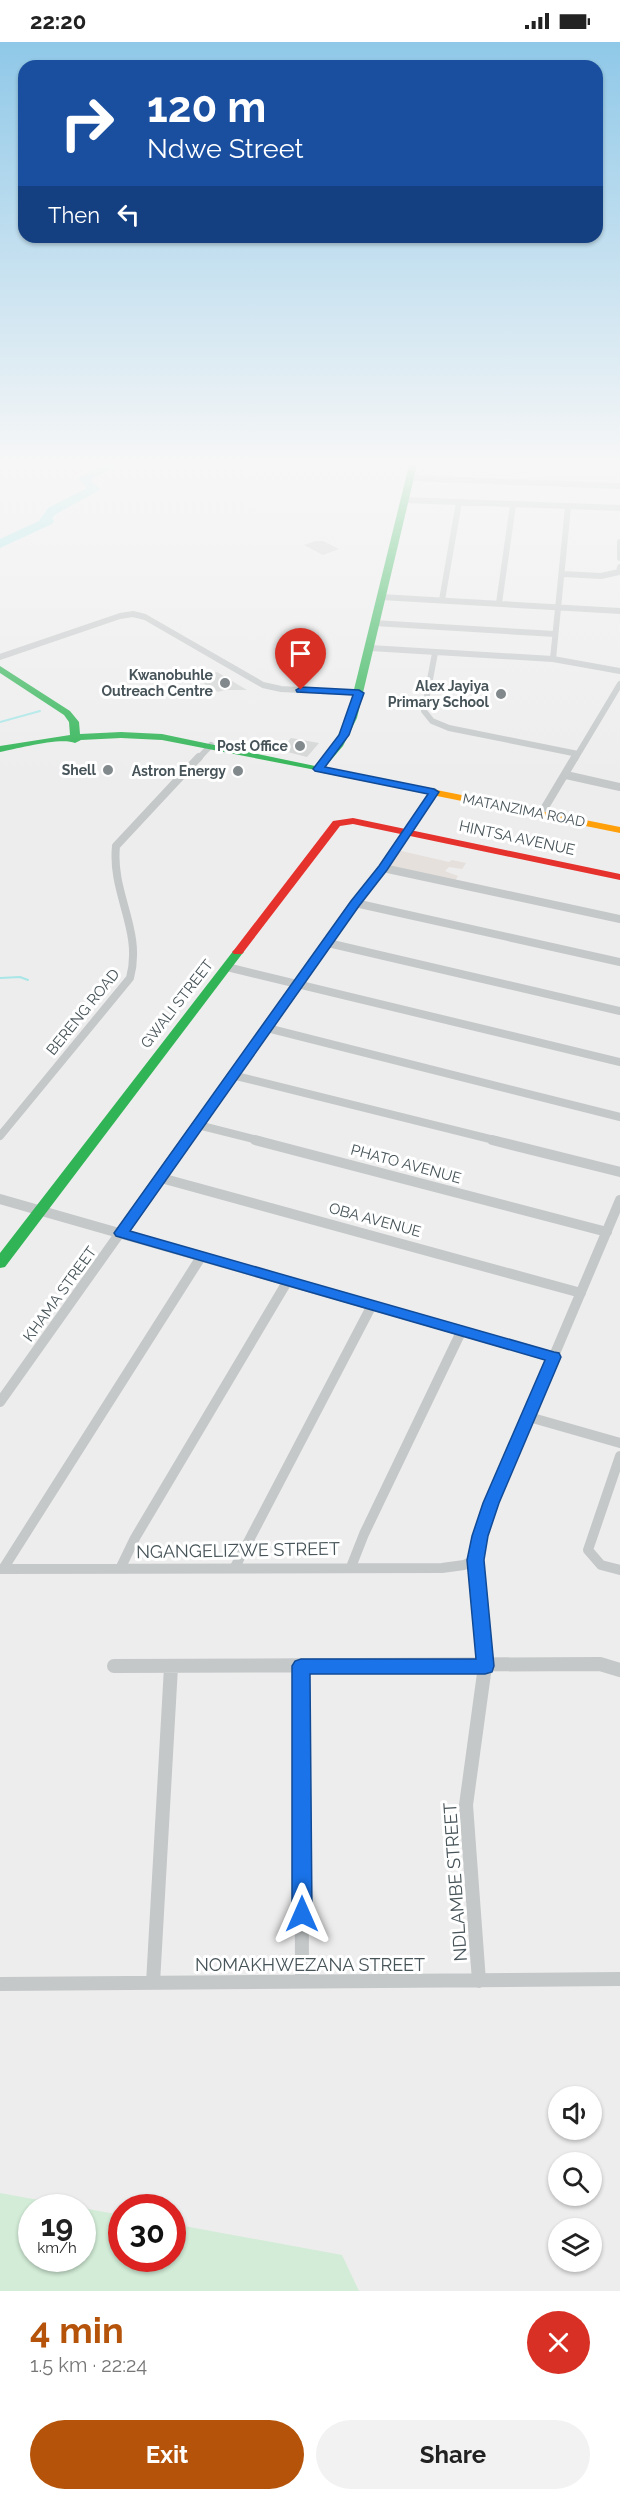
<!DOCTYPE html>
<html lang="en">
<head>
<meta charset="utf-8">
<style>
  body { margin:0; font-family:Raleway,sans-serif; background:#f2f2f2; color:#222; height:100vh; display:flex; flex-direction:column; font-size:22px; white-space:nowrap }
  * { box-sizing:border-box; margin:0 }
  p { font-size:20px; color:#767676 }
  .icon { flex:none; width:33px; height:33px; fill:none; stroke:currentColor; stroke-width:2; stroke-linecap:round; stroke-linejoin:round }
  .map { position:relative; height:2249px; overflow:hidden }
  .side { display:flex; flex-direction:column; background:#fff; flex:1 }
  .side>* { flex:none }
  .hud { position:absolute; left:18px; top:18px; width:585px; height:183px; border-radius:18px; box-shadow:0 2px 4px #0004; background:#1a4fa0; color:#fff; overflow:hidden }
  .buttons { position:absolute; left:548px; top:2044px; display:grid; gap:12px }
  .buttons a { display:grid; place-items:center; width:54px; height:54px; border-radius:50%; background:#fff; box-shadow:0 2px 4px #0004; font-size:30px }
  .speed { position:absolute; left:18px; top:2152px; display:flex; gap:12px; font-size:30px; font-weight:700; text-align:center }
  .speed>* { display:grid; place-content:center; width:78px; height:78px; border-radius:50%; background:#fff; box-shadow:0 2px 4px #0004; line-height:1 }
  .speed small { font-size:15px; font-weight:400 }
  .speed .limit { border:9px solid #d22; background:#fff; color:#111 }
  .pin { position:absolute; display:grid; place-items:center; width:51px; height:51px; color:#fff; margin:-62px -26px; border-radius:50% 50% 50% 0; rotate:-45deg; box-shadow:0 0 6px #0007 }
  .pin .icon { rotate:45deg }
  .me { position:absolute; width:66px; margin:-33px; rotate:0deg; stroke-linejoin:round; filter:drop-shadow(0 0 4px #0008) }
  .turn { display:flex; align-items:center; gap:21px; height:126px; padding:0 30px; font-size:27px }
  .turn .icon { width:78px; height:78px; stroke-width:2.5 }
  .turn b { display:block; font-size:42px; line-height:51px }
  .then { display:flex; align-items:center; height:57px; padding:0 30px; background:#0003; gap:12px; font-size:22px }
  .round { display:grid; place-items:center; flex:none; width:63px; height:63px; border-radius:32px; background:#f2f2f2 }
  .summary { display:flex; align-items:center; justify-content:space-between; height:102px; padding:0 30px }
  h1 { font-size:36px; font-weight:700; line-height:45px; color:#b45309 }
  .action { display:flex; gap:12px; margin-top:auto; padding:12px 30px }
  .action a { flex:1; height:69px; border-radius:36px; background:#b45309; color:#fff; font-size:24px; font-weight:700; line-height:69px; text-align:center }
  .action a+a { background:#f2f2f2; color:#222 }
  .status { display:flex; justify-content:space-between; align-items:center; height:42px; padding:0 30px; background:#fff; direction:ltr }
  .status svg { height:16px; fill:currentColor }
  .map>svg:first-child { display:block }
  .green { fill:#d2ecd7; fill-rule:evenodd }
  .sand { fill:#e5e0dc }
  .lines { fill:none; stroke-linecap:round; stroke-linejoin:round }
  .stream { stroke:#a9e6e7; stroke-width:2 }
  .river { fill:#a9e6e7; fill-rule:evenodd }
  .building { fill:#d4d5d5 }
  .street-far3 { stroke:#c4c8c9; stroke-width:6 }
  .street-far2 { stroke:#c4c8c9; stroke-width:8 }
  .street-far1 { stroke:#c4c8c9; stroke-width:10 }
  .street { stroke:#c4c8c9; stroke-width:14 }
  .fast { fill:#30b455; fill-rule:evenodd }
  .slow { fill:#ff9f0a; fill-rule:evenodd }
  .jam { fill:#e5322d; fill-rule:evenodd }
  .route { fill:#1a73e8; stroke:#114b97; stroke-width:1.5 }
  .poi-dot { fill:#81898c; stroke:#fff; stroke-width:2 }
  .labels { text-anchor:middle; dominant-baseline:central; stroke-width:6; stroke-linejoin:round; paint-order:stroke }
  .far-poi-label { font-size:14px; font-weight:bold; fill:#465358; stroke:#fff; text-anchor:end }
  .far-street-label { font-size:14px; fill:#465358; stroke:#fff }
  .street-label { font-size:15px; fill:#465358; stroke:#fff }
  .near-street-label { font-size:18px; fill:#465358; stroke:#fff }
</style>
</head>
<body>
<div class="status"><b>22:20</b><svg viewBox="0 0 49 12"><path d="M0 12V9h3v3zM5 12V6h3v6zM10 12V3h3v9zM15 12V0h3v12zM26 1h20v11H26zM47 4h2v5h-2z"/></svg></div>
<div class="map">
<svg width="620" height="2249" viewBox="0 0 620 2249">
  <rect width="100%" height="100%" fill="#eeeded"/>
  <path class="green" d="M0,2151L121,2173L122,2217H172L173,2182L342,2213L359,2249H0ZM32,2166H82V2217H32Z"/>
  <path class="sand" d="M397,808L449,820L452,818L466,821L462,827L449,825L445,829L458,834L455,839L391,824L388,821Z"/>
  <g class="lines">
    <path class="stream" d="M0,680L40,669
      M0,936L20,935L28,938"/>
    <path class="river" d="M104,423H118L91,438L100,447L98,449L56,472L52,476L54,479L52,482L0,506V497L39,479L48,466L87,446L78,437L80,435Z"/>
  </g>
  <path class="building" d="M316,499H323L339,507L323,513L304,503Z
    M208,628L213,631L217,630L247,648H225L218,650L196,637L202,635L198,633Z
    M291,696L319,701L307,715L280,708Z"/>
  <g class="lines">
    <path class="street-far3" d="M410,436L620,444
      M404,458L620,466
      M620,500V516
      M563,532L601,534L619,530L620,525
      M381,555L620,569
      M442,558L459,460
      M499,561L513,463
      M374,581L555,592
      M370,606L553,617L620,629
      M435,611L424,669L432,679L449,686L578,712
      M0,615L120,574L133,572L145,575L263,643L281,647L359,651
      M553,617L568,465
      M198,717L211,703
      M575,717L620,642"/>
    <path class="street-far2" d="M566,733L620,745
      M541,772L575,715
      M383,826L620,877
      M355,861L620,920
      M328,901L620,969
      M227,925L620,1020
      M267,986L620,1075
      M232,1033L498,1099
      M198,1083L261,1099
      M0,1094L130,936C143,888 111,852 116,804L199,715
      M185,1099L355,861L383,826L434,750"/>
    <path class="street-far1" d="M255,1098L607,1190
      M492,1098L620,1130
      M161,1136L581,1251
      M0,1157L553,1315
      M0,1360L186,1098
      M529,1375L620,1401
      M620,1414L588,1508L601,1523L620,1528
      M235,1525L371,1265
      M351,1525L364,1492L461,1290
      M0,1527L442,1526L464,1523L475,1518
      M3,1527L201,1215
      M120,1527L135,1496L287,1240
      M483,1599L475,1518L484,1479L620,1158"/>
    <path class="street" d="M114,1624L600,1622L620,1628
      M301,1624L302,1939
      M479,1939L466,1763L485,1624L482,1597
      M153,1941L171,1625
      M0,1942L620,1937"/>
    <path class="fast" d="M409,423H417L357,676L343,704L325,725L331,727V731L162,698L121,696L81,698L75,701C60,695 17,707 0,710V704L70,693L69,680L64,673L0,631V624L70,669L79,680L80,692L121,690L162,692L315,724L333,703L347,676Z
      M238,906L242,908L244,910L242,912L5,1225L0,1226V1211L234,908Z"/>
    <path class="slow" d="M327,726L620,785V791L323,731V727Z"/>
    <path class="jam" d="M353,776L620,832V838L353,782L340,784L242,912H234L232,910L234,908L333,779Z"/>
  </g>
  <linearGradient id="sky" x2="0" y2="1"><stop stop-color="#8fc8e8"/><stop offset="0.57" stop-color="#f7f7f7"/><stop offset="1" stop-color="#f7f7f7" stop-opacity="0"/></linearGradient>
  <rect width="620" height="738" fill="url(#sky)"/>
  <path class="route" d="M301,645L359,648L364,651L349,693L325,725L434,747L439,750L387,828L359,864L130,1189L554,1310L559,1311L561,1315L499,1461L488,1494L484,1518L494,1624L492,1630L485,1632H310L312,1872L309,1878L302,1881L295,1878L292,1872V1624L295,1619L301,1617H476L467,1518L472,1494L483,1461L545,1318L116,1194L114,1191L351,859L379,824L428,752L315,729L313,727L339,693L353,653L297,650L296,648Z"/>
  <g class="poi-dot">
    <circle cx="225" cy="641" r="6"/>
    <circle cx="501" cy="652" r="6"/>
    <circle cx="300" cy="704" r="6"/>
    <circle cx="108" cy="728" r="6"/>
    <circle cx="238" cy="729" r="6"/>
  </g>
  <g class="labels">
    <g class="far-poi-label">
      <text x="213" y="633">Kwanobuhle<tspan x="213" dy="16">Outreach Centre</tspan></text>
      <text x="489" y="644">Alex Jayiya<tspan x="489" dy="16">Primary School</tspan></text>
      <text x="288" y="704">Post Office</text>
      <text x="96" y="728">Shell</text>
      <text x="226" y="729">Astron Energy</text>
    </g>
    <g class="far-street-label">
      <text transform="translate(524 768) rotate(11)">MATANZIMA ROAD</text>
    </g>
    <g class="street-label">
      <text transform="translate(517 796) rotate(12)">HINTSA AVENUE</text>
      <text transform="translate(177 962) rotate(-52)">GWALI STREET</text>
      <text transform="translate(83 970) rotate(-51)">BERENG ROAD</text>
      <text transform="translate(406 1122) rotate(15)">PHATO AVENUE</text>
      <text transform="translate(375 1178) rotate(15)">OBA AVENUE</text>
      <text transform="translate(60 1252) rotate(-54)">KHAMA STREET</text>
    </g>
    <g class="near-street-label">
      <text transform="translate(238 1508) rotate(-1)">NGANGELIZWE STREET</text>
      <text transform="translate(455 1840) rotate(-94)">NDLAMBE STREET</text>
      <text x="310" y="1922">NOMAKHWEZANA STREET</text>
    </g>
  </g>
</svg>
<div class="buttons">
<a><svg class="icon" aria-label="sound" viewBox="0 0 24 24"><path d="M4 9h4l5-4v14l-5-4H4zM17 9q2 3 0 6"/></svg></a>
<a><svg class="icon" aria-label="search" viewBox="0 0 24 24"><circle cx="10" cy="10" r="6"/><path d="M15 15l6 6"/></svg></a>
<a><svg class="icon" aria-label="layers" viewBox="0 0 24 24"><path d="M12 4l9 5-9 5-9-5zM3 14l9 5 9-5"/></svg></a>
</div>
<div class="speed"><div>19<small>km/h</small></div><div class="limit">30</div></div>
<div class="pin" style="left:301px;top:648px;background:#d93025"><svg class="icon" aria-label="arrive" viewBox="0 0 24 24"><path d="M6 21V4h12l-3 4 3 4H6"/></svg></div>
<svg class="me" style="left:302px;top:1872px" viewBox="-20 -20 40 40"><path d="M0-17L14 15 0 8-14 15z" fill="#1a73e8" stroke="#fff" stroke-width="4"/></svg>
<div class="hud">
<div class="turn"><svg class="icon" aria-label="right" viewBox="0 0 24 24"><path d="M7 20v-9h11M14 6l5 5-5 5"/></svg><div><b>120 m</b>Ndwe Street</div></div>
<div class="then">Then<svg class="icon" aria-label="left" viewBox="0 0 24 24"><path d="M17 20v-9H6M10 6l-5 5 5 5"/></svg></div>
</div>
</div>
<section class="side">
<div class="summary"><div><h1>4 min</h1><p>1.5 km · 22:24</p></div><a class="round" style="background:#d93025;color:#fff"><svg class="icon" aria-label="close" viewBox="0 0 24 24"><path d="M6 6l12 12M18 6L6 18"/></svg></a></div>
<div class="action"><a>Exit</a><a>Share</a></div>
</section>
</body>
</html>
